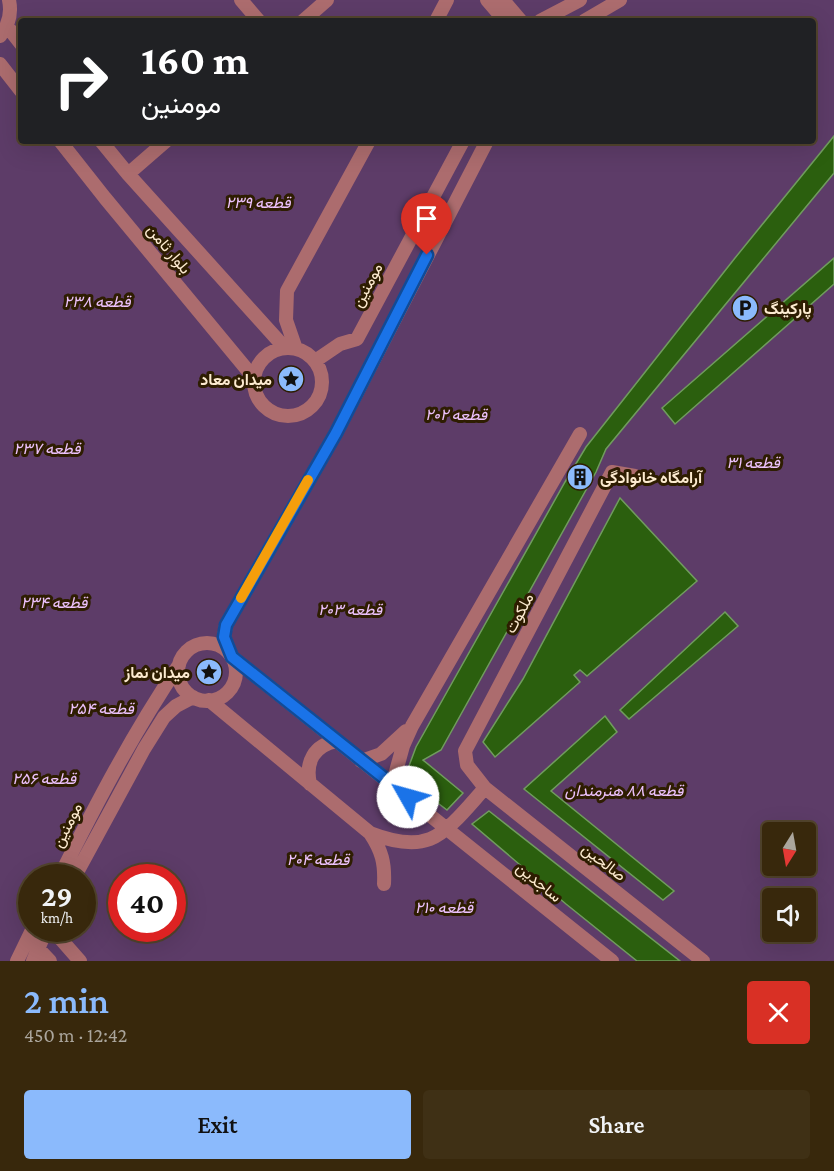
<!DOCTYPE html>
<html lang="en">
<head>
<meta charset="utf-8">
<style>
  body { margin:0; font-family:"Crimson Pro",Vazirmatn,serif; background:#3f3015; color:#f1f3f6; height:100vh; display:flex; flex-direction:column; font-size:22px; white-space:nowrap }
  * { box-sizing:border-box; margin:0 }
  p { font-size:20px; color:#aba69d }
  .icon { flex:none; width:33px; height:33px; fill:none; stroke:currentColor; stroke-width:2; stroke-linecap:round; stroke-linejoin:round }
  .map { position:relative; height:961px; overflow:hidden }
  .sheet { display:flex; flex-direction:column; background:#38280c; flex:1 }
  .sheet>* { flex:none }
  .hud { position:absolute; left:18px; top:18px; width:798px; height:126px; border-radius:6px; box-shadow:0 6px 24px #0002,0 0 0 2px #52442d; background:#202124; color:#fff; overflow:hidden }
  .needle { width:39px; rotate:191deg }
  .controls { position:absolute; left:762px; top:822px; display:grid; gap:12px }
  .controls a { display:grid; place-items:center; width:54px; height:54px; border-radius:6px; background:#38280c; box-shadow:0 6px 24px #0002,0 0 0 2px #52442d; font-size:30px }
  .speed { position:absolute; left:18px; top:864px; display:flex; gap:12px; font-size:30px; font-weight:700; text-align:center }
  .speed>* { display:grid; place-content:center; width:78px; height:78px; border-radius:50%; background:#38280c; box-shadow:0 6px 24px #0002,0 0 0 2px #52442d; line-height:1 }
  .speed small { font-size:15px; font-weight:400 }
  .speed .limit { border:9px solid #d22; background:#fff; color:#111 }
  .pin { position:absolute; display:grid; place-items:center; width:51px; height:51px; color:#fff; margin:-62px -26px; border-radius:50% 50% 50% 0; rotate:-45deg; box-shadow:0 0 6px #0007 }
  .pin .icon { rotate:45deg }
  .me { position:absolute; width:66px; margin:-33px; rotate:308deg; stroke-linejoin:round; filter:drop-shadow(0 0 4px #0008) }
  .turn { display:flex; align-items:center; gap:21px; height:126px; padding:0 24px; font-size:27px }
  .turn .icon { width:78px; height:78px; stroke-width:2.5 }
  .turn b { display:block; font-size:42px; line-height:51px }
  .round { display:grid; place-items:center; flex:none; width:63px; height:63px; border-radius:6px; background:#3f3015 }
  .headline { display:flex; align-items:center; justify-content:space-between; height:102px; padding:0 24px }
  h1 { font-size:36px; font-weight:600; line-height:45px; color:#8bbafc }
  .action { display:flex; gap:12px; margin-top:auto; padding:12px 24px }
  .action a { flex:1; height:69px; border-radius:6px; background:#8bbafc; color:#111; font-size:24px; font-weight:600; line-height:69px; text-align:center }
  .action a+a { background:#3f3015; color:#f1f3f6 }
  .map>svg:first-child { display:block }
  .green { fill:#5d3c68; fill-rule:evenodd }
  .building { fill:#2b5f0e; stroke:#709c5e; stroke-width:1.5 }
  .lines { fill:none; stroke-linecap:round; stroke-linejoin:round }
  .minor { stroke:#ac6c6e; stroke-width:14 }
  .route-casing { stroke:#114b97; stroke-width:15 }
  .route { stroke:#1a73e8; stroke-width:10 }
  .slow { stroke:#f59e0b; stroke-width:10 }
  .labels { text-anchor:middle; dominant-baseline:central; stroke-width:6; stroke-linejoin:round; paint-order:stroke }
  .park-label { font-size:16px; font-style:italic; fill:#edc2fd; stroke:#2e1d01 }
  .street-label { font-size:16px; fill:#fdebd0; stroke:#2e1d01 }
  .poi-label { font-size:16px; font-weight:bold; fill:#fdebd0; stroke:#2e1d01; text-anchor:start }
</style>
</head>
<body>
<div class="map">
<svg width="834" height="961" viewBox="0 0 834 961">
  <rect width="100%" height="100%" fill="#4b3510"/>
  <path class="green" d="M0,0H834V961H0ZM21,21H813V141H21ZM772,832H806V866H772ZM32,878H82V928H32ZM122,878H172V928H122ZM772,898H806V932H772Z"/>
  <path class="building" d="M834,136V173L606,449L596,472L441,750L423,760L463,793L447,810L422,791L406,774L416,747L565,482L586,447L735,258Z
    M834,258V284L675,424L662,408Z
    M620,498L697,581L587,676L580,670L574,675L580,682L495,757L483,742L523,679Z
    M725,612L738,626L629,719L620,710Z
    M605,716L617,732L551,791L674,891L663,900L524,789Z
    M489,811L680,961H637L566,904L472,824Z"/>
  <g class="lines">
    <path class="minor" d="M241,0L259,21
      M487,0L505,21
      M503,0L521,21
      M303,21L327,0
      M436,21L447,0
      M540,21L580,0
      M584,21L620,0
      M7,26L21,44
      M0,36C9,25 12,14 9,0
      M0,64L21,91
      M60,141L105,198L254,378
      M101,141L128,174L285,348
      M487,141L336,433L226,625L224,637L232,657L612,961
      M128,174L166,141
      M254 382a34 34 0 1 1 68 0a34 34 0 1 1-68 0Z
      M296,349L286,320L287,291L369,141
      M315,361L340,344L357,339L463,141
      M635,476L612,472L465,751L467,765L485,788L703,961
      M178 672a29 29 0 1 1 58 0a29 29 0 1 1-58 0Z
      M209,700L370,833C382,851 385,863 384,884
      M361,761L381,754L406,731
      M310,784C305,762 314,745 337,741
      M405,793L395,775L403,746L412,726L580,434
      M370,833C388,840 412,846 430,839C449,832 471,803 485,788
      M59,878C96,804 133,733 179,665
      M74,878L144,749L164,717L176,706L193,697
      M51,928L80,961
      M34,944L50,961
      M17,961L33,928
      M33,961L47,928"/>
  </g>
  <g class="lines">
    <defs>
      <path id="route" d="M408,797L232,657L224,637L226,625L336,433L427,255"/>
    </defs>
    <use href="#route" class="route-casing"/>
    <use href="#route" class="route"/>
    <path class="slow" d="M241,598L308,480"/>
  </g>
  <defs>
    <symbol id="parking-disc" viewBox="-11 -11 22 22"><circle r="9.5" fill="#8bbafc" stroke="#2e1d01"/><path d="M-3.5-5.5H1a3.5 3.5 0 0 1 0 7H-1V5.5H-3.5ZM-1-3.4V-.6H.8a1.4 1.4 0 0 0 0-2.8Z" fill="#111"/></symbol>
    <symbol id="sight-disc" viewBox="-11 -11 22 22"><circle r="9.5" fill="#8bbafc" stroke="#2e1d01"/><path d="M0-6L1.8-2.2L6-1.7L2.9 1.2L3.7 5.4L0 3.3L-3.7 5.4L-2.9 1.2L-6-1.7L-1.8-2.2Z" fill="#111"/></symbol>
    <symbol id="building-disc" viewBox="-11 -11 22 22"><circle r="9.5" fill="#8bbafc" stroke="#2e1d01"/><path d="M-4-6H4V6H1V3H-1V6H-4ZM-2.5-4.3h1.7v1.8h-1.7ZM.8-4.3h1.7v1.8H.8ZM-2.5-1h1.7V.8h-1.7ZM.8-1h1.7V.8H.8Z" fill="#111"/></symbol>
  </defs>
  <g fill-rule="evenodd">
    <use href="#parking-disc" x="730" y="293" width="30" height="30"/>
    <use href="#sight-disc" x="276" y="364" width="30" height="30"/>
    <use href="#building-disc" x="565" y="462" width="30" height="30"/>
    <use href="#sight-disc" x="194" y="657" width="30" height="30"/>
  </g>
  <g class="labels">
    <g class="park-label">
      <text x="258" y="202">قطعه ۲۳۹</text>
      <text x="97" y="301">قطعه ۲۳۸</text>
      <text x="456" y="414">قطعه ۲۰۲</text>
      <text x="47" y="448">قطعه ۲۳۷</text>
      <text x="753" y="462">قطعه ۳۱</text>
      <text x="54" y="602">قطعه ۲۳۴</text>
      <text x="350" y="609">قطعه ۲۰۳</text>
      <text x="101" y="708">قطعه ۲۵۴</text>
      <text x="44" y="778">قطعه ۲۵۶</text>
      <text x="624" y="790">قطعه ۸۸ هنرمندان</text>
      <text x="318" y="859">قطعه ۲۰۴</text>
      <text x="444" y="907">قطعه ۲۱۰</text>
    </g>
    <g class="street-label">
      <text transform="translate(169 249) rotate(50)">بلوار ثامن</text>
      <text transform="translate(367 285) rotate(-62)">مومنین</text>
      <text transform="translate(519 613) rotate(-62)">ملکوت</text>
      <text transform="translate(67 825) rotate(-63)">مومنین</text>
      <text transform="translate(604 862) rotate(38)">صالحین</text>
      <text transform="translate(539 882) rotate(39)">ساجدین</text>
    </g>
    <g class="poi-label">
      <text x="764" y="308">پارکینگ</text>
      <text x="272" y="379" text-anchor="end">میدان معاد</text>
      <text x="600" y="477">آرامگاه خانوادگی</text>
      <text x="190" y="672" text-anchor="end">میدان نماز</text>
    </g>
  </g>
</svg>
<div class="controls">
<a><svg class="needle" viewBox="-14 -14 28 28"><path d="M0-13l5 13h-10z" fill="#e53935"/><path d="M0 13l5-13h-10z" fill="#aba69d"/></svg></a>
<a><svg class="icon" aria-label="sound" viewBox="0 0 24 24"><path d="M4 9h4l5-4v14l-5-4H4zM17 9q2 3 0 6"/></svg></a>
</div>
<div class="speed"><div>29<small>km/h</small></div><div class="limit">40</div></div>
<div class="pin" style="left:427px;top:255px;background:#d93025"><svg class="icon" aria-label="arrive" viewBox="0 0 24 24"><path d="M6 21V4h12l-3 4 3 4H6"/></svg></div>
<svg class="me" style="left:408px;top:797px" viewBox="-20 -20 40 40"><circle r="19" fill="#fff"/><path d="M0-13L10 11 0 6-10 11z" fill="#1a73e8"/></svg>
<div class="hud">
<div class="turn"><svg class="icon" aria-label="right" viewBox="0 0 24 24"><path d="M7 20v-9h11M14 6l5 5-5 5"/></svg><div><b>160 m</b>مومنین</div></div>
</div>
</div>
<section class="sheet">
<div class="headline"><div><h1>2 min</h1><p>450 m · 12:42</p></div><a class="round" style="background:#d93025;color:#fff"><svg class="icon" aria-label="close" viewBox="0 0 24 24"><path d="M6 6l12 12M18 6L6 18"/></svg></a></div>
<div class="action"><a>Exit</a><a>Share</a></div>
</section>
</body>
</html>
